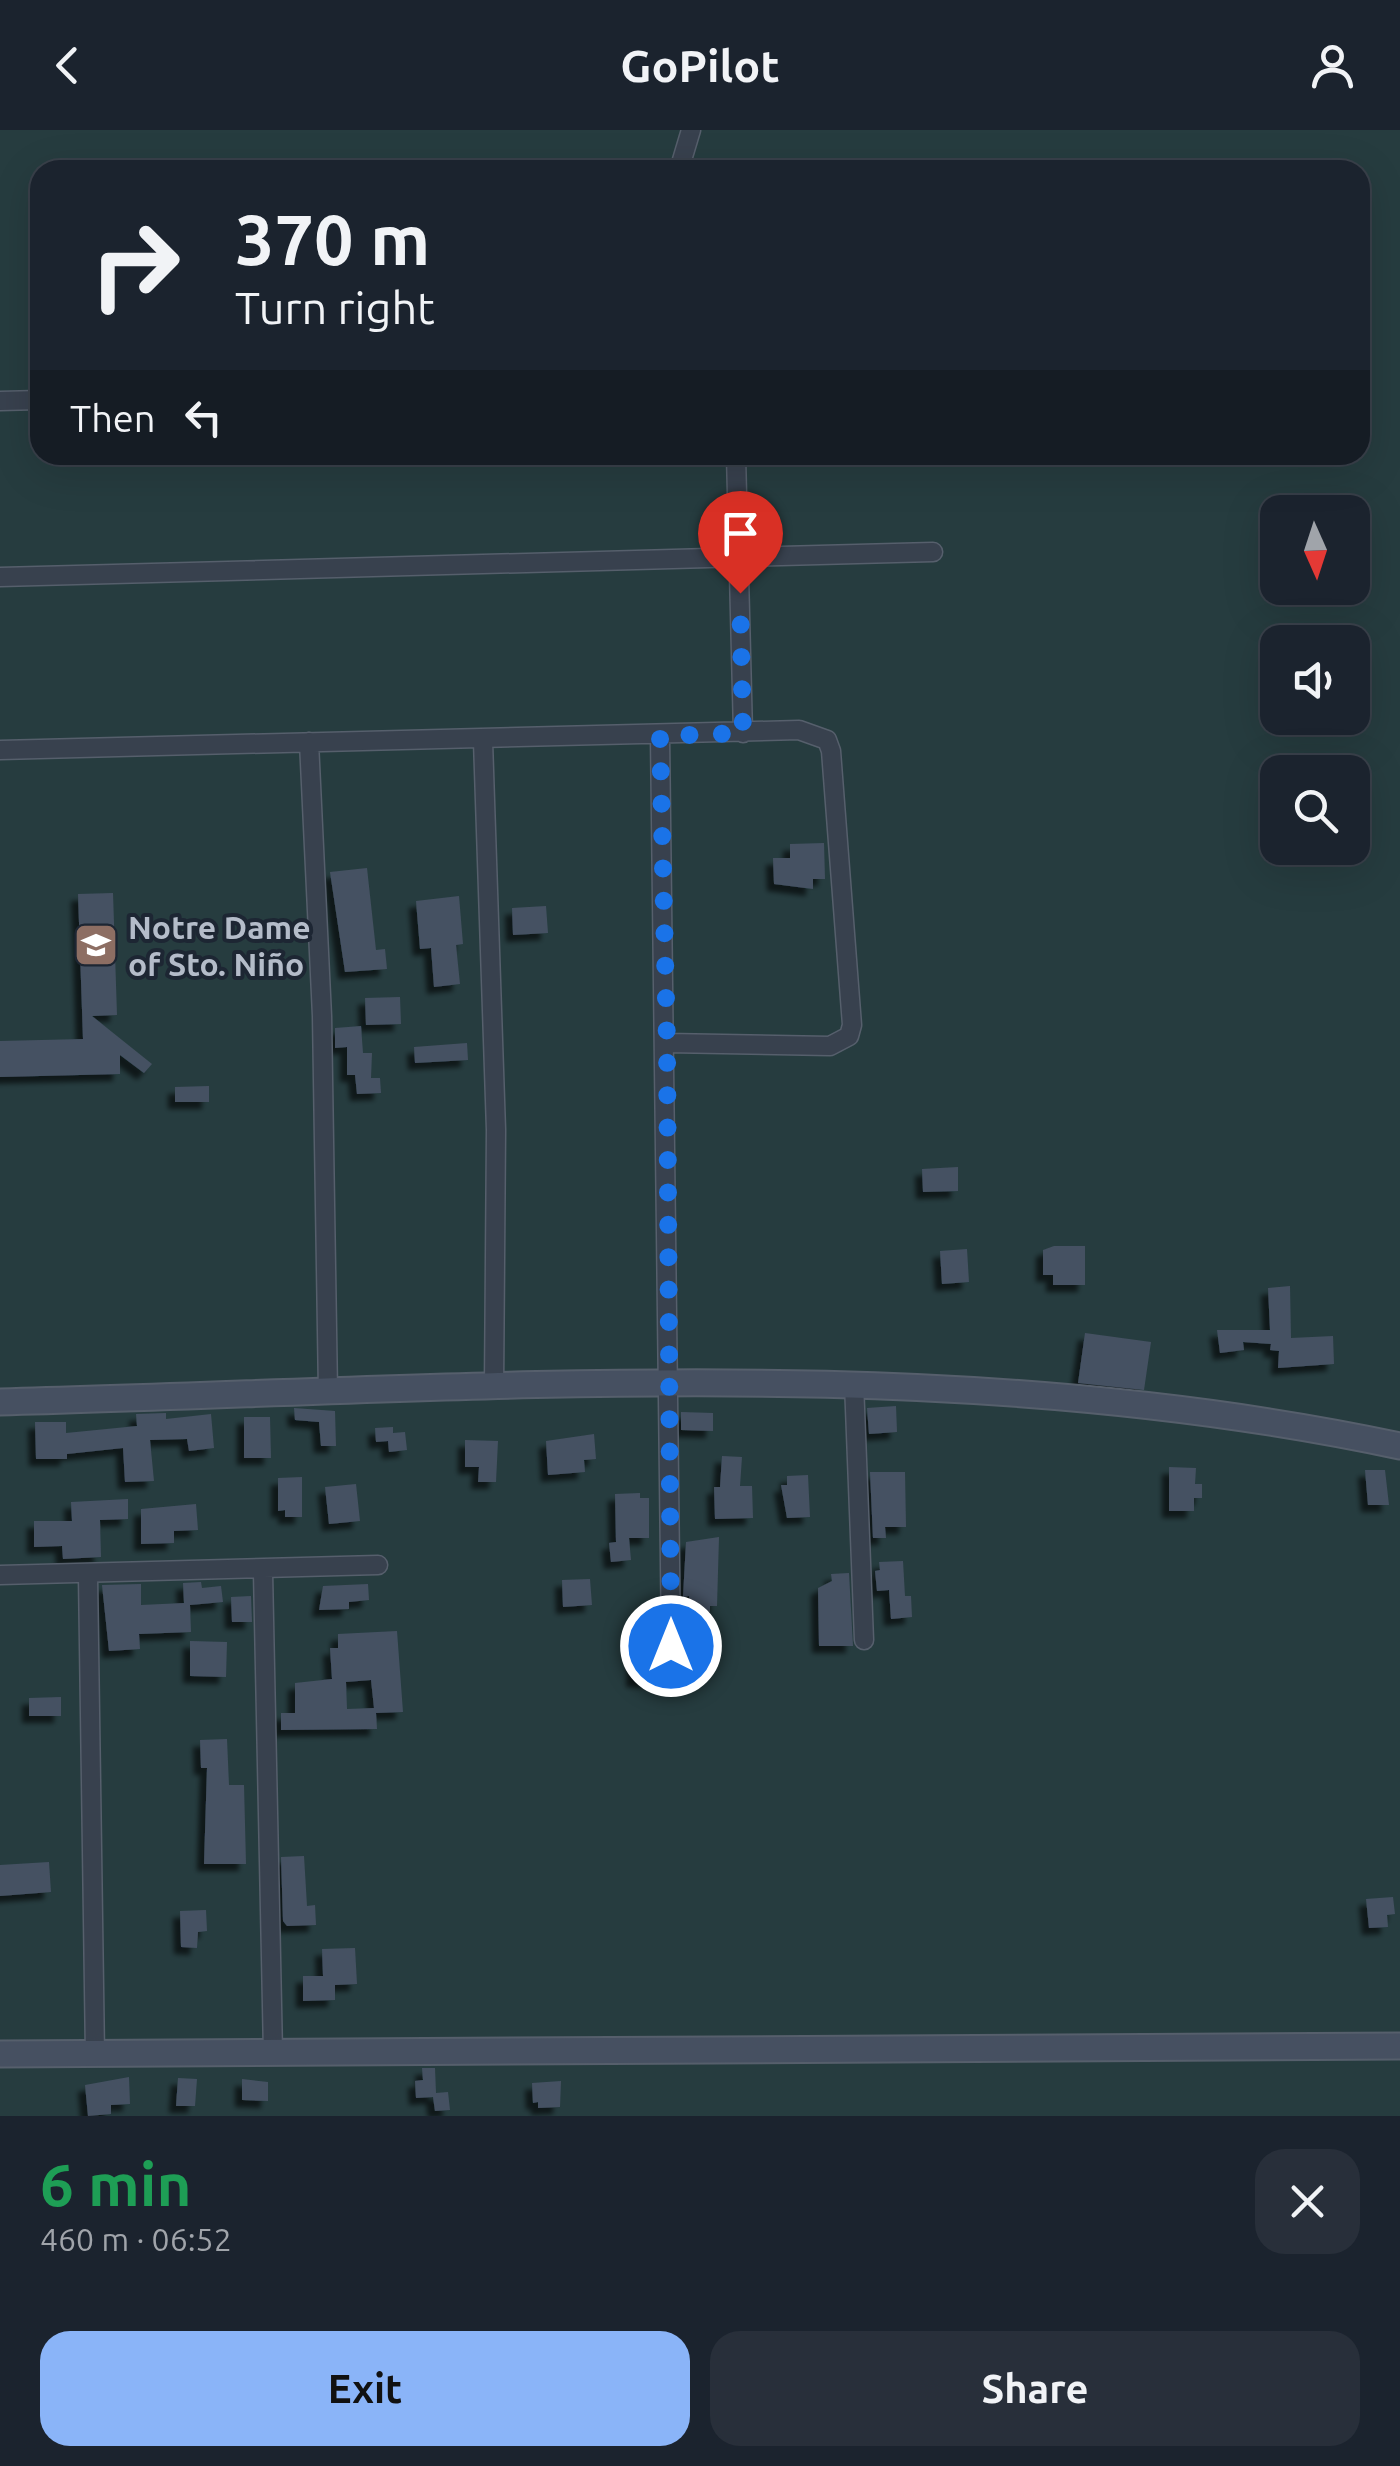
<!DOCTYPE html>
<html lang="en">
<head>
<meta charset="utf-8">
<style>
  body { margin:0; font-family:Ubuntu,sans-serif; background:#282f3a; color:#f1f3f6; height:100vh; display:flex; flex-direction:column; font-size:38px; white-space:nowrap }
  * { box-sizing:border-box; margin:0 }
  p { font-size:32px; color:#a0a4aa }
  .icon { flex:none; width:55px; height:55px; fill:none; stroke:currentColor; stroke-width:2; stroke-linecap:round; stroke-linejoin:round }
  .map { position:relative; height:1986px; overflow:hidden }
  .details { display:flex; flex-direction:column; background:#1b232e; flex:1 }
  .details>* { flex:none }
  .guide { position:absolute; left:30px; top:30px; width:1340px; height:305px; border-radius:30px; box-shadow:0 10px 40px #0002,0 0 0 2px #39404a; background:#1b232e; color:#f1f3f6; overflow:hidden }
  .needle { width:65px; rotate:177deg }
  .fabs { position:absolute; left:1260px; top:365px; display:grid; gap:20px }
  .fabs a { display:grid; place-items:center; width:110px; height:110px; border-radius:20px; background:#1b232e; box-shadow:0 10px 40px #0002,0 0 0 2px #39404a; font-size:50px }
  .pin { position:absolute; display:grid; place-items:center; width:85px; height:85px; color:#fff; margin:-102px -42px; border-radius:50% 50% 50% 0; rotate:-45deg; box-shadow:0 0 10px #0007 }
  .pin .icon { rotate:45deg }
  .me { position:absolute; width:110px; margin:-55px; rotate:0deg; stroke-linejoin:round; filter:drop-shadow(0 0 8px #0008) }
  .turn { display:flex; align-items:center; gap:35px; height:210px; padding:0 40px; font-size:45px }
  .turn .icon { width:130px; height:130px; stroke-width:2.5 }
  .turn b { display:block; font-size:70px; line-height:85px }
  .then { display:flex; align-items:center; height:95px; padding:0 40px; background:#0003; gap:20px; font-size:38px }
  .round { display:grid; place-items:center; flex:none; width:105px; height:105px; border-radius:30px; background:#282f3a }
  .summary { display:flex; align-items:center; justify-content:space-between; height:170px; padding:0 40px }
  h1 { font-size:60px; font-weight:600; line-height:75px; color:#1e9e55 }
  .cta { display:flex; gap:20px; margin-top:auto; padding:20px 40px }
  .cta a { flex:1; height:115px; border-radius:30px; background:#8ab4f8; color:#111; font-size:40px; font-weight:600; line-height:115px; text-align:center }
  .cta a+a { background:#282f3a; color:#f1f3f6 }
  header { display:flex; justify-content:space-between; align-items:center; height:130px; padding:0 40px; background:#1b232e; font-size:45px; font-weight:600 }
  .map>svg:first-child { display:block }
  .green { fill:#263c3f; fill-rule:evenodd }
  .building { fill:#455162; fill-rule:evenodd; filter:url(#shadow) }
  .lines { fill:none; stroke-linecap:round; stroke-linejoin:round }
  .street-casing { stroke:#565f6c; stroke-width:21 }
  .secondary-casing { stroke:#565f6c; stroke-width:29 }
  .street { stroke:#38414e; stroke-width:18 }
  .secondary { stroke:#465061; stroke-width:25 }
  .route { stroke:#1a73e8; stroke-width:18; stroke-dasharray:0 32.4 }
  .labels { text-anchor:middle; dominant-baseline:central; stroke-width:8; stroke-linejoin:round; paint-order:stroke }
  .poi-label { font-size:32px; font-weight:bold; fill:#b4bcc9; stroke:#1d2633; text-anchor:start }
</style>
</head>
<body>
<header><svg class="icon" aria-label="back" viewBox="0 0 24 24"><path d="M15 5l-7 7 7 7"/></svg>GoPilot<svg class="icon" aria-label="person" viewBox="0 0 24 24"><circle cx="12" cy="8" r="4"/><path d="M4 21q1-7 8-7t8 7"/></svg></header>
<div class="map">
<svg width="1400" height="1986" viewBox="0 0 1400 1986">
  <defs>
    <filter id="shadow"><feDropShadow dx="-7" dy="7" stdDeviation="2.5" flood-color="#0009"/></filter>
  </defs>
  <rect width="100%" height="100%" fill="#242f3e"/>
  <path class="green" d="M0,0H1400V1986H0ZM40,40H1360V325H40ZM1278,382H1352V458H1278ZM1278,512H1352V588H1278ZM1278,642H1352V718H1278Z"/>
  <path class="building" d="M824,713L825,749H813V759L774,754L773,728H790V714Z
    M367,738L376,820L385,819L387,839L345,842L330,742Z
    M113,763L117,885L92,886L152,934L144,943L120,925V944L0,947V911L83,909L78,764Z
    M459,766L463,814L456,815L460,854L434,857L431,818L420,819L416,771Z
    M546,776L548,803L513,805L512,778Z
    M400,867L401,894L366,895L365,868Z
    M361,896L363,923H372L371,948H380L381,963L357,964L355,945H347V917L335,918V898Z
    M467,913L468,930L415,933L414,917Z
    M209,956V972H175V957Z
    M958,1037V1061L923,1062L922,1039Z
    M1054,1116H1085V1155H1053V1145H1043V1120Z
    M967,1119L969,1152L942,1154L940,1121Z
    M1290,1156L1291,1208L1333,1206L1334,1234L1278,1238L1279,1221L1270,1220L1271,1214L1243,1212L1244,1220L1220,1223L1217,1200H1270L1268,1158Z
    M1085,1203L1151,1212L1144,1260L1078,1253Z
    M896,1276L897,1302L869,1304L867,1278Z
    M294,1278L335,1281L336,1316H321L319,1292L295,1290Z
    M681,1282L713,1283V1301L681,1300Z
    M166,1283V1289L211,1284L214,1318L189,1321L187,1309L150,1310L154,1351L125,1352L123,1318L67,1324V1329H36L35,1292H66V1303L137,1296L136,1284Z
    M244,1287H270L271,1328H244Z
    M393,1297V1303L405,1302L407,1320L389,1322L388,1311L376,1312L375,1298Z
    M594,1304L596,1329L584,1330L585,1342L548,1345L546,1311Z
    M465,1310L498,1311L496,1352H478L479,1337H465Z
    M722,1326L742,1327L740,1356H752L753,1388L715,1389L714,1357H720Z
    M1169,1337L1196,1338L1195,1354H1202V1368H1194V1381H1169Z
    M1365,1340H1385L1389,1375H1368Z
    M870,1342H905L906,1397H885L886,1408H873Z
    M808,1345L810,1387L787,1388L781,1355H787V1346Z
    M302,1347V1387H285V1380L278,1381V1348Z
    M356,1354L360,1391L329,1394L325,1357Z
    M640,1363V1368H649V1408H629L631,1430L611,1432L609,1413L616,1412L615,1364Z
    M128,1369V1389L100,1390L101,1427L63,1429L62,1416L34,1417V1391H72L71,1372Z
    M196,1374L198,1400L174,1401V1413L141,1414V1379Z
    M719,1407L717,1476H710V1482L690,1483L689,1466L683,1467L686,1412Z
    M903,1431L905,1466H911L912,1487L891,1489L889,1460L877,1461L875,1441L880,1440L879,1432Z
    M849,1443L853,1516H819L818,1458L832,1451L831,1444Z
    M590,1449L592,1475L563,1477L562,1450Z
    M201,1452L202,1458L221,1456L223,1472L190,1475L191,1502L139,1504L140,1519L109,1521L102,1455L141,1454V1475L184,1473L183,1453Z
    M368,1454L369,1470L349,1472V1479L319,1480L323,1456Z
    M251,1466L252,1492H232L231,1467Z
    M637,1495L651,1496L649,1551L633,1550Z
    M397,1501L403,1582L376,1583L377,1599L281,1600V1583H295V1553L332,1549L330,1518H338V1504ZM371,1550L374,1578L347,1579L346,1552Z
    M190,1511L227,1512L226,1547L190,1546Z
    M61,1567V1586H29V1568Z
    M227,1609L229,1655H244L246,1734H204L207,1638H201L200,1610Z
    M304,1726L307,1776L315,1775L316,1795L287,1796L283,1791L281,1727Z
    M49,1732L51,1762L0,1766V1735Z
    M1393,1767L1395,1784L1387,1785L1388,1797L1369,1798L1366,1769Z
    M206,1780L207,1801L198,1802L197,1818L181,1817L180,1781Z
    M355,1818L357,1854L335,1855V1870L303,1871V1846H323L322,1819Z
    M422,1938H435L436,1963L448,1962L450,1980L435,1981L433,1967L416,1968L415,1951L423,1950Z
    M129,1947L130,1974L111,1975V1984L88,1986L85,1955Z
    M178,1948L197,1949L195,1976H176Z
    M242,1949L268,1952V1971L242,1970Z
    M561,1951L560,1977L538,1978V1972L533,1973L532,1953Z"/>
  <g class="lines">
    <defs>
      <path id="street" d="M679,40L691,0
        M0,271L40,270
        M736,325L743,603
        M0,447L933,422
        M660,606L671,1516
        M483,611L496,1000L494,1258
        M309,612L322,886L328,1263
        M0,620L799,600L827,610L831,621L852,895L849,906L830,916L667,913
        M854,1253L864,1510
        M263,1442L273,1924
        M0,1445L378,1435
        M88,1446L95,1926"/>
      <path id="secondary" d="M0,1272C467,1260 940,1218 1400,1316
        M0,1924L1400,1916"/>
    </defs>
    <use href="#street" class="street-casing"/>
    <use href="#secondary" class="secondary-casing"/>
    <use href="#street" class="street"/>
    <use href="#secondary" class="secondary"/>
  </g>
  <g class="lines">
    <path class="route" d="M671,1516L667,914L660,606L743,603L740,463"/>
  </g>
  <defs>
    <symbol id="school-square" viewBox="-11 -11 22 22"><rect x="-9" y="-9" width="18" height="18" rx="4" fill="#8d6e63" stroke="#1d2633"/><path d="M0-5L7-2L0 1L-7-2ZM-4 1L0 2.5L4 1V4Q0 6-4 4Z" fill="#fff"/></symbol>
  </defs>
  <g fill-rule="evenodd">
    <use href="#school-square" x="71" y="790" width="50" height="50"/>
  </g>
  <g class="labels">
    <g class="poi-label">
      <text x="128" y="797">Notre Dame<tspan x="128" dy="37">of Sto. Niño</tspan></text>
    </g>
  </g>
</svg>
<div class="fabs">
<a><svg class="needle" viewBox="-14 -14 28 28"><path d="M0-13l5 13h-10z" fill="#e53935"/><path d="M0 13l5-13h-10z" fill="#a0a4aa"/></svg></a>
<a><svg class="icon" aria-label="sound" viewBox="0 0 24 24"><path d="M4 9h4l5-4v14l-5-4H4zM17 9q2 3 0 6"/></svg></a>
<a><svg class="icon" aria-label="search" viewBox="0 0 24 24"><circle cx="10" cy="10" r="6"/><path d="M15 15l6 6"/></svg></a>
</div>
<div class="pin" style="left:740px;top:463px;background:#d93025"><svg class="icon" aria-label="arrive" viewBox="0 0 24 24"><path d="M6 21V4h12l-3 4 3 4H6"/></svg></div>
<svg class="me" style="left:671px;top:1516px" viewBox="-20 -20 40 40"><circle r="17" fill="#1a73e8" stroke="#fff" stroke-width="3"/><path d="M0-11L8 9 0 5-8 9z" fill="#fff"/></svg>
<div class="guide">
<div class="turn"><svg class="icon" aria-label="right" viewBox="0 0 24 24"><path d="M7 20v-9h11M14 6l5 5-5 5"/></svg><div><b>370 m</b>Turn right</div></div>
<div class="then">Then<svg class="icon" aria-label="left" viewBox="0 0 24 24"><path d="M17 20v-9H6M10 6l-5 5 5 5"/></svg></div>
</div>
</div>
<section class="details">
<div class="summary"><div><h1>6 min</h1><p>460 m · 06:52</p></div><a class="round"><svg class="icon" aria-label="close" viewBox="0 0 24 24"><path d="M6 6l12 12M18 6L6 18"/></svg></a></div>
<div class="cta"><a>Exit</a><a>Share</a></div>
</section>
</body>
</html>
